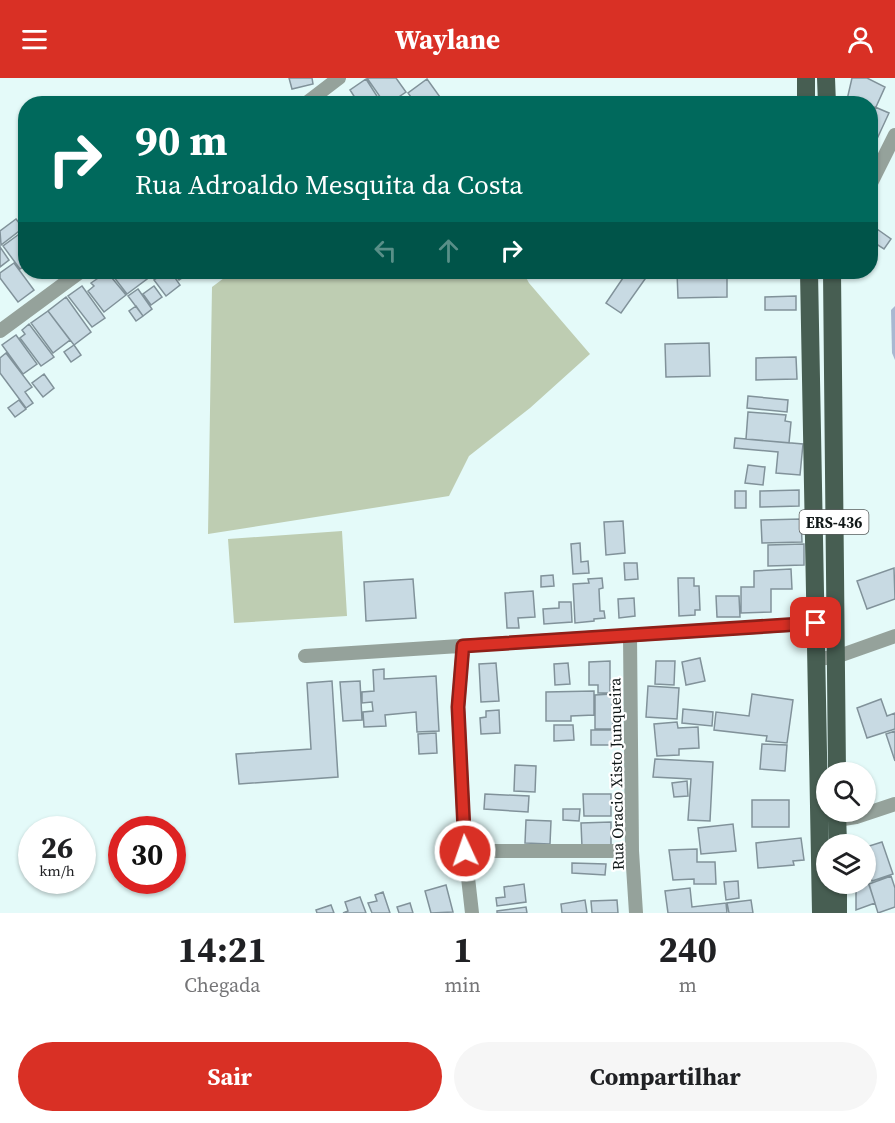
<!DOCTYPE html>
<html lang="pt">
<head>
<meta charset="utf-8">
<style>
  body { margin:0; font-family:"Source Serif 4",serif; background:#f6f6f6; color:#202124; height:100vh; display:flex; flex-direction:column; font-size:22px; white-space:nowrap }
  * { box-sizing:border-box; margin:0 }
  p { font-size:20px; color:#757577 }
  .icon { flex:none; width:33px; height:33px; fill:none; stroke:currentColor; stroke-width:2; stroke-linecap:round; stroke-linejoin:round }
  .map { position:relative; height:835px; overflow:hidden }
  .sheet { display:flex; flex-direction:column; background:#fff; flex:1 }
  .sheet>* { flex:none }
  .banner { position:absolute; left:18px; top:18px; width:860px; height:183px; border-radius:24px; box-shadow:0 2px 4px #0004; background:#00695c; color:#fff; overflow:hidden }
  .fabs { position:absolute; left:816px; top:684px; display:grid; gap:12px }
  .fabs a { display:grid; place-items:center; width:60px; height:60px; border-radius:50%; background:#fff; box-shadow:0 2px 4px #0004; font-size:30px }
  .speed { position:absolute; left:18px; top:738px; display:flex; gap:12px; font-size:30px; font-weight:700; text-align:center }
  .speed>* { display:grid; place-content:center; width:78px; height:78px; border-radius:50%; background:#fff; box-shadow:0 2px 4px #0004; line-height:1 }
  .speed small { font-size:15px; font-weight:400 }
  .speed .limit { border:9px solid #d22; background:#fff; color:#111 }
  .pin { position:absolute; display:grid; place-items:center; width:51px; height:51px; color:#fff; margin:-26px; border-radius:12px; box-shadow:0 3px 9px #0006 }
  .me { position:absolute; width:66px; margin:-33px; rotate:357deg; stroke-linejoin:round; filter:drop-shadow(0 0 4px #0008) }
  .turn { display:flex; align-items:center; gap:21px; height:126px; padding:0 18px; font-size:27px }
  .turn .icon { width:78px; height:78px; stroke-width:2.5 }
  .turn b { display:block; font-size:42px; line-height:51px }
  .lanes { display:flex; align-items:center; height:57px; padding:0 18px; background:#0003; justify-content:center; gap:30px; direction:ltr }
  .lanes .off { opacity:.35 }
  .eta { display:flex; justify-content:space-evenly; align-items:center; height:102px; text-align:center }
  .eta b { font-size:36px; font-weight:700; line-height:42px }
  .cta { display:flex; gap:12px; margin-top:auto; padding:12px 18px }
  .cta a { flex:1; height:69px; border-radius:36px; background:#d93025; color:#fff; font-size:24px; font-weight:700; line-height:69px; text-align:center }
  .cta a+a { background:#f6f6f6; color:#202124 }
  header { display:flex; justify-content:space-between; align-items:center; height:78px; padding:0 18px; background:#d93025; color:#fff; font-size:27px; font-weight:700 }
  .map>svg:first-child { display:block }
  .green { fill:#becdb2 }
  .water { fill:#a8b8d1 }
  .building { fill:#c8dae3; stroke:#81929a; stroke-width:1.5 }
  .lines { fill:none; stroke-linecap:round; stroke-linejoin:round }
  .street { stroke:#95a29b; stroke-width:14 }
  .primary { stroke:#475e52; stroke-width:18 }
  .route-casing { stroke:#8d1f18; stroke-width:15 }
  .route { stroke:#d93025; stroke-width:10 }
  .labels { text-anchor:middle; dominant-baseline:central; stroke-width:4.5; stroke-linejoin:round; paint-order:stroke }
  .shield { fill:#fff; stroke:#585d5d; stroke-width:1.5 }
  .shield-label { font-size:15px; font-weight:bold; fill:#111818 }
  .street-label { font-size:16px; fill:#111818; stroke:#fff }
</style>
</head>
<body>
<header><svg class="icon" aria-label="menu" viewBox="0 0 24 24"><path d="M4 6h16M4 12h16M4 18h16"/></svg>Waylane<svg class="icon" aria-label="person" viewBox="0 0 24 24"><circle cx="12" cy="8" r="4"/><path d="M4 21q1-7 8-7t8 7"/></svg></header>
<div class="map">
<svg width="895" height="835" viewBox="0 0 895 835">
  <rect width="100%" height="100%" fill="#e4faf9"/>
  <path class="green" d="M232,194H523L529,205L590,276L530,330L469,378L449,418L208,456L212,209Z
    M342,453L347,538L234,545L228,461Z"/>
  <path class="water" d="M895,228V282L892,275L891,232Z"/>
  <path class="building" d="M289,0H312L313,6L292,11Z
    M367,0H396L406,14L388,26H385Z
    M852,0H867L885,9L871,40L870,26H846Z
    M366,1L382,26H359L350,12Z
    M427,1L440,19L431,26L427,22L422,26H416L408,15Z
    M343,19L347,26H333Z
    M875,29L889,35L870,76V41Z
    M16,141L23,150L1,167L0,153Z
    M877,151L891,161L884,171L870,162Z
    M22,154L26,159V187L20,191L3,168Z
    M0,169L9,182L0,189Z
    M14,185L34,212L18,224L0,200V195Z
    M107,194L126,217L104,234L88,213L94,208L91,205Z
    M110,194H142L147,201L127,216Z
    M166,194H171L180,207L166,218L154,202Z
    M173,194H191L179,202Z
    M627,194H650L621,235L606,225Z
    M677,194H727V219L678,220Z
    M82,208L105,240L92,249L68,218Z
    M154,208L162,219L151,227L143,216Z
    M138,211L152,231L143,238L128,218Z
    M796,218V232H765V219Z
    M66,219L91,254L74,267L48,233Z
    M136,228L143,238L136,243L129,233Z
    M48,233L70,262L53,275L31,245Z
    M29,246L54,279L41,288L20,260L25,256L22,252Z
    M16,257L37,286L23,296L2,267Z
    M709,265L710,298L666,299L665,266Z
    M74,267L81,277L71,284L64,274Z
    M6,275L32,309L25,314L33,325L26,330L0,295V280Z
    M796,279L797,301L756,302V280Z
    M44,296L54,310L43,319L32,305Z
    M748,318L788,322L787,334L747,330Z
    M19,322L26,331L15,339L8,330Z
    M748,334L786,337L785,343L791,344L789,365L746,361Z
    M735,360L803,366L800,397L776,395L778,374L734,370Z
    M748,387L765,389L763,407L745,405Z
    M799,412V428L760,429V413Z
    M735,413H746V430H735Z
    M801,441L802,464L762,465L761,442Z
    M623,443L625,475L606,477L604,444Z
    M580,465L581,484L588,483L589,495L573,496L571,466Z
    M804,466V487L768,488V467Z
    M624,485H637L638,501L625,502Z
    M894,490L895,521L867,531L857,503Z
    M791,491L792,511H771V534L741,535V509H754V493Z
    M553,497L554,508L541,509V498Z
    M602,500L603,510L599,511L600,533H604L605,540L594,541V543L575,545L573,506L589,505L588,501Z
    M678,500H694V508H699L700,532H695V537L679,538Z
    M413,501L416,540L366,543L364,504Z
    M533,513L535,539L518,540L519,550H507L505,515Z
    M716,518H739L740,539H717Z
    M634,520L635,538L619,540L618,521Z
    M559,524H571L572,544L544,546L543,531L559,530Z
    M700,580L705,603L686,607L682,584Z
    M610,583V615H598V607H589V584Z
    M656,583H675L674,607L655,606Z
    M496,585L499,623L481,624L479,586Z
    M568,585L570,606L555,607L554,586Z
    M384,591V601L436,598L439,653L417,654L416,634L385,637L386,648L364,649L363,634L373,633L372,624L362,625V614L374,613L373,592Z
    M332,603L338,699L239,706L236,676L311,671L307,605Z
    M360,603L362,642L343,643L340,604Z
    M648,608L679,610L677,641L646,639Z
    M594,613V637L571,638V643H546V614Z
    M612,616L613,651H595V617Z
    M752,616L793,622L787,665L766,663L767,658L714,652L716,634L749,638Z
    M881,621L887,638L895,635V651L867,660L857,630Z
    M683,631L713,634L712,648L682,645Z
    M499,632L500,655L481,656L480,640L486,639V633Z
    M677,644L678,650L698,649L699,670L679,671V677L657,678L654,646Z
    M554,647H573L574,662L554,663Z
    M591,652H613V667H591Z
    M895,653V683L886,656Z
    M436,655L437,675L419,676L418,656Z
    M762,666L787,667L785,693L760,691Z
    M655,681L713,684L710,743L688,742L691,701L653,699Z
    M515,687L536,688L535,714L514,713Z
    M687,703L688,718L674,719L672,705Z
    M485,716L529,718L528,734L484,731Z
    M583,716H611V738H584Z
    M752,722H789V749H752Z
    M563,731H580L579,743L563,742Z
    M526,742L551,743L550,766L525,765Z
    M611,744V769H582L581,745Z
    M733,746L736,773L701,776L698,750Z
    M801,760L804,782L793,783L794,787L758,790L756,765Z
    M882,764L893,796L872,803L866,786V769Z
    M697,771V784H715L716,806H694V801L673,802L669,772Z
    M572,785L606,786L605,797L572,795Z
    M866,798L875,825L856,832V806H866Z
    M891,798L895,810V829L878,835L869,806Z
    M738,803L739,820L726,822L724,804Z
    M524,806L526,824L497,828L496,820L505,819L504,809Z
    M446,807L453,834L431,835L425,813Z
    M690,810L692,829L726,825L727,835H668L665,813Z
    M383,814L390,835H372L368,825L377,823L375,817Z
    M360,819L366,835H343L348,833L345,824Z
    M585,822L587,835H562L561,826Z
    M617,822L618,835H592L591,823Z
    M751,822L753,835H729L727,825Z
    M410,825L413,835H399L397,829Z
    M331,827L334,835H317L316,832Z
    M526,829L527,835H497V833Z"/>
  <g class="lines">
    <path class="street" d="M305,26L339,0
      M870,107L895,57
      M0,253L80,194
      M630,557L632,773L636,835
      M463,568L458,629L465,773L472,835
      M305,578L835,544
      M816,581L836,579L895,558
      M837,742L856,739L895,726
      M465,773H632"/>
    <path class="primary" d="M806,0V26
      M826,0L827,26
      M809,194L821,835
      M832,194L837,694
      M837,734L838,766
      M838,806V835"/>
  </g>
  <g class="lines">
    <defs>
      <path id="route" d="M465,773L458,629L463,568L816,545"/>
    </defs>
    <use href="#route" class="route-casing"/>
    <use href="#route" class="route"/>
  </g>
  <g class="labels">
    <rect class="shield" x="799.5" y="432" width="69" height="24" rx="4.5"/>
    <g class="shield-label">
      <text x="834" y="444">ERS-436</text>
    </g>
    <g class="street-label">
      <text transform="translate(616 696) rotate(-91)">Rua Oracio Xisto Junqueira</text>
    </g>
  </g>
</svg>
<div class="fabs">
<a><svg class="icon" aria-label="search" viewBox="0 0 24 24"><circle cx="10" cy="10" r="6"/><path d="M15 15l6 6"/></svg></a>
<a><svg class="icon" aria-label="layers" viewBox="0 0 24 24"><path d="M12 4l9 5-9 5-9-5zM3 14l9 5 9-5"/></svg></a>
</div>
<div class="speed"><div>26<small>km/h</small></div><div class="limit">30</div></div>
<div class="pin" style="left:816px;top:545px;background:#d93025"><svg class="icon" aria-label="arrive" viewBox="0 0 24 24"><path d="M6 21V4h12l-3 4 3 4H6"/></svg></div>
<svg class="me" style="left:465px;top:773px" viewBox="-20 -20 40 40"><circle r="17" fill="#d93025" stroke="#fff" stroke-width="3"/><path d="M0-11L8 9 0 5-8 9z" fill="#fff"/></svg>
<div class="banner">
<div class="turn"><svg class="icon" aria-label="right" viewBox="0 0 24 24"><path d="M7 20v-9h11M14 6l5 5-5 5"/></svg><div><b>90 m</b>Rua Adroaldo Mesquita da Costa</div></div>
<div class="lanes"><svg class="icon off" aria-label="left" viewBox="0 0 24 24"><path d="M17 20v-9H6M10 6l-5 5 5 5"/></svg><svg class="icon off" aria-label="ahead" viewBox="0 0 24 24"><path d="M12 20V5M6 11l6-6 6 6"/></svg><svg class="icon" aria-label="right" viewBox="0 0 24 24"><path d="M7 20v-9h11M14 6l5 5-5 5"/></svg></div>
</div>
</div>
<section class="sheet">
<div class="eta">
<div><b>14:21</b><p>Chegada</p></div>
<div><b>1</b><p>min</p></div>
<div><b>240</b><p>m</p></div>
</div>
<div class="cta"><a>Sair</a><a>Compartilhar</a></div>
</section>
</body>
</html>
